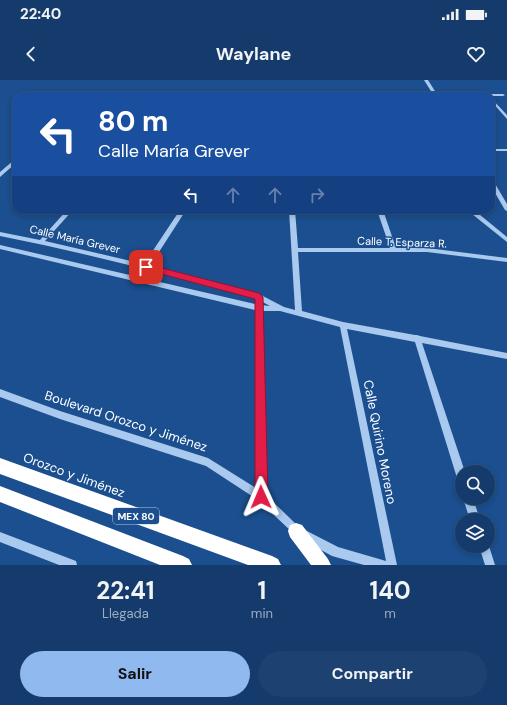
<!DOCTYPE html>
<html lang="es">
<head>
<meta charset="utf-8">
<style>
  body { margin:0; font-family:"DM Sans",sans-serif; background:#1d4271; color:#f1f3f6; height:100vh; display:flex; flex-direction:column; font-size:15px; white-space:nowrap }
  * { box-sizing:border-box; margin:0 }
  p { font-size:13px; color:#9dadc1 }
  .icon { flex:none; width:22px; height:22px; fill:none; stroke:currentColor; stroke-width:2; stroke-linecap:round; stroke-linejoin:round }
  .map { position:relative; height:485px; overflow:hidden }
  .panel { display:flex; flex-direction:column; background:#143b6b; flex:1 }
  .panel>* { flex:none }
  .top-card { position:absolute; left:12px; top:12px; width:483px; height:122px; border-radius:12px; box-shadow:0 2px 6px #0003,0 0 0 1px #33557e; background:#1a4fa0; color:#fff; overflow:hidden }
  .fabs { position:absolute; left:455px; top:385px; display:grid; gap:8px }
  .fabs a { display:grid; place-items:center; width:40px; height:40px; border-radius:50%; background:#143b6b; box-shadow:0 2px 6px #0003,0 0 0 1px #33557e; font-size:20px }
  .pin { position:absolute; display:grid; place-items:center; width:34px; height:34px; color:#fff; margin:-17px; border-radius:8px; box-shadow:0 2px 6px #0006 }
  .me { position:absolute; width:44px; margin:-22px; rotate:359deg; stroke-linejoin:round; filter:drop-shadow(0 0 3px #0008) }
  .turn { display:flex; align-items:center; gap:14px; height:84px; padding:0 20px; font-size:18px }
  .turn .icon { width:52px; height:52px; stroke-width:2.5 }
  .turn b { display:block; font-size:28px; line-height:34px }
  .lanes { display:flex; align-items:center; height:38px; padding:0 20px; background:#0003; justify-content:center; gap:20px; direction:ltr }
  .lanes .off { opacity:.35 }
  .eta { display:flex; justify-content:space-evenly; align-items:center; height:68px; text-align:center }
  .eta b { font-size:24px; font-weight:700; line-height:28px }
  .button { display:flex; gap:8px; margin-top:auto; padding:8px 20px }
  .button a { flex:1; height:46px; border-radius:24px; background:#90b9f0; color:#111; font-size:16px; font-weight:700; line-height:46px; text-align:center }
  .button a+a { background:#1d4271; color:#f1f3f6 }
  .status { display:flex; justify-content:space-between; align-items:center; height:28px; padding:0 20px; background:#143b6b; direction:ltr }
  .status svg { height:11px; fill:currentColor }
  header { display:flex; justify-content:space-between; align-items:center; height:52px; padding:0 20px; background:#143b6b; font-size:18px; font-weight:700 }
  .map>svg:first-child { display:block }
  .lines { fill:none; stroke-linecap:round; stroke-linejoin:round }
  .minor { fill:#a9c9ee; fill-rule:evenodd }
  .highway { fill:#fff; fill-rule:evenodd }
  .route { fill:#e11d48; stroke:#92132f }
  .labels { text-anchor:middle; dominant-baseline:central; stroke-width:3; stroke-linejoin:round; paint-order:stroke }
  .shield { fill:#1b4f8f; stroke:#bbcadd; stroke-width:1 }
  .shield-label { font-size:10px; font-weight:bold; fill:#fff }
  .street-label { font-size:11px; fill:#fff; stroke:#1b4f8f }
  .near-street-label { font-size:13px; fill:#fff; stroke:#1b4f8f }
</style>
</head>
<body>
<div class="status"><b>22:40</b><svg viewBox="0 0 49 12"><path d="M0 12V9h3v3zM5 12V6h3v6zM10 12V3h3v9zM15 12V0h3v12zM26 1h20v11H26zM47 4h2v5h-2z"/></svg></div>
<header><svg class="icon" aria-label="back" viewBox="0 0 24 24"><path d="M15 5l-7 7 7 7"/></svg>Waylane<svg class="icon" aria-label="heart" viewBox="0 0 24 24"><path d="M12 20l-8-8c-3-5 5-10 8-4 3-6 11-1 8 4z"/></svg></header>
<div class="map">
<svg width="507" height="485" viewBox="0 0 507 485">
  <rect width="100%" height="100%" fill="#1b4f8f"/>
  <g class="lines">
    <path class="minor" d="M424,0H428L438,16H434Z
      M464,14H503L505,15L503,16H463V14Z
      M491,18L507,35V39L491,21Z
      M491,69H507V71H491Z
      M14,80H16V83L0,97V92Z
      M491,100L494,102L507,124V131L505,130L491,106Z
      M67,130H73L45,161L144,184L180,130H186L150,186L259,214L284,227L295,230L289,130H295L298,168H390L377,130H383L396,168H427L507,178V182L427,172H298L302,231L343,242L415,255H417L420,256L507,273V279L422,263L465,392H462V403L459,401L457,398L415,262L347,249L397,485H364L332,476L301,459L300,455L301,451L305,450L338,467L386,481L340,247L280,231H262L266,415L299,447L301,450L299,453L296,455L293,453L258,420L206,386L60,339L0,317V309L60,331L208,378L256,408L255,230L0,169V165L255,224L256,221H260L261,225L270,226L257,219C172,196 87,173 0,156V152L40,160Z
      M467,130H474L507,157V162Z
      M463,418H473L480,440H470Z
      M0,452L76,481L77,485H59L0,462Z
      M488,463L489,466L495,485H485L479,466H488Z"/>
    <path class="highway" d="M0,378L272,476L278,479L281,485H248L0,394Z
      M0,406L183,476L189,479L192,485H160L0,422Z
      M296,443L302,445L328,479L331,485H311L290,457L288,451L290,445Z"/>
  </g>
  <path class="route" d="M146,184L259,213L263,217L268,417L266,421L261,423L257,421L255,417V219L143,189V185Z"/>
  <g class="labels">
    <rect class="shield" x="113" y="428" width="46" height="16" rx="3"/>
    <g class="shield-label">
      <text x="136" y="436">MEX 80</text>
    </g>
    <g class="street-label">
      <text transform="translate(75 159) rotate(13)">Calle María Grever</text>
      <text transform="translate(402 162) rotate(2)">Calle T. Esparza R.</text>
    </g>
    <g class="near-street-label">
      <text transform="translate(126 341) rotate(18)">Boulevard Orozco y Jiménez</text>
      <text transform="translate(380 362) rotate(79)">Calle Quirino Moreno</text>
      <text transform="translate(74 395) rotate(20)">Orozco y Jiménez</text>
    </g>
  </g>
</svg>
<div class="fabs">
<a><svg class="icon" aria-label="search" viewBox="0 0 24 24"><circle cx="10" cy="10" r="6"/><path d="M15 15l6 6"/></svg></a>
<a><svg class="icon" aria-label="layers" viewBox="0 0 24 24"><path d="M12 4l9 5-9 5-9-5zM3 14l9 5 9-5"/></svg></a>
</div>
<div class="pin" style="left:146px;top:187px;background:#d93025"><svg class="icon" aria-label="arrive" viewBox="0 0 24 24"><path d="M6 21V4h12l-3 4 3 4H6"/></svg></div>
<svg class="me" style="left:261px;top:417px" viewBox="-20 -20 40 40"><path d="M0-17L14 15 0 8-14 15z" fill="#e11d48" stroke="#fff" stroke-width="4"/></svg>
<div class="top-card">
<div class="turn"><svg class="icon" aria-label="left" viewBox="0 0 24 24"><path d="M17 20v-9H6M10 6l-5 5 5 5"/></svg><div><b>80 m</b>Calle María Grever</div></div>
<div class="lanes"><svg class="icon" aria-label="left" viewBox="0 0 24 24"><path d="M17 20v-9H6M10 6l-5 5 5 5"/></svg><svg class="icon off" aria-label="ahead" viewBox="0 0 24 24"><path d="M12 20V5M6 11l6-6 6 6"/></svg><svg class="icon off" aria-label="ahead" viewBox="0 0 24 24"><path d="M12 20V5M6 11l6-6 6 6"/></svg><svg class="icon off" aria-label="right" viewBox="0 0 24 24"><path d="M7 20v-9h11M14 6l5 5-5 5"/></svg></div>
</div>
</div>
<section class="panel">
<div class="eta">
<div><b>22:41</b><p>Llegada</p></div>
<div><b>1</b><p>min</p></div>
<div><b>140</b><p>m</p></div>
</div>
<div class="button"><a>Salir</a><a>Compartir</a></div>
</section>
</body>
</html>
